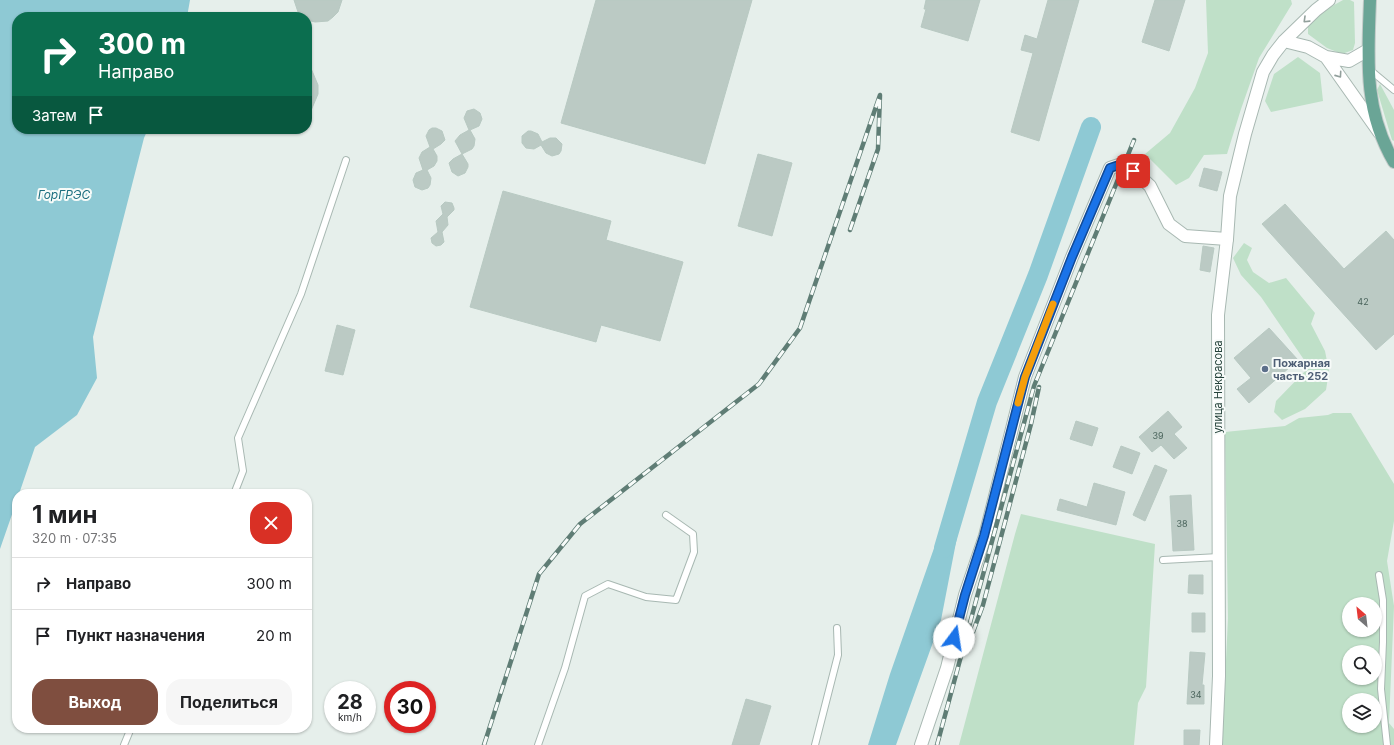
<!DOCTYPE html>
<html lang="ru">
<head>
<meta charset="utf-8">
<style>
  body { margin:0; font-family:Inter,sans-serif; background:#f6f6f6; color:#202124; height:100vh; display:flex; flex-direction:column; font-size:15px; white-space:nowrap }
  * { box-sizing:border-box; margin:0 }
  p { font-size:13px; color:#757577 }
  .icon { flex:none; width:22px; height:22px; fill:none; stroke:currentColor; stroke-width:2; stroke-linecap:round; stroke-linejoin:round }
  .map { position:relative; flex:1; overflow:hidden }
  .sheet { position:absolute; left:12px; top:489px; width:300px; height:244px; display:flex; flex-direction:column; background:#fff; border-radius:16px; box-shadow:0 1px 3px #0004 }
  .sheet>* { flex:none }
  .guide { position:absolute; left:12px; top:12px; width:300px; height:122px; border-radius:16px; box-shadow:0 1px 3px #0004; background:#0b6e4f; color:#fff; overflow:hidden }
  .needle { width:26px; rotate:332deg }
  .buttons { position:absolute; left:1342px; top:597px; display:grid; gap:8px }
  .buttons a { display:grid; place-items:center; width:40px; height:40px; border-radius:50%; background:#fff; box-shadow:0 1px 3px #0004; font-size:20px }
  .speed { position:absolute; left:324px; top:681px; display:flex; gap:8px; font-size:20px; font-weight:700; text-align:center }
  .speed>* { display:grid; place-content:center; width:52px; height:52px; border-radius:50%; background:#fff; box-shadow:0 1px 3px #0004; line-height:1 }
  .speed small { font-size:10px; font-weight:400 }
  .speed .limit { border:6px solid #d22; background:#fff; color:#111 }
  .pin { position:absolute; display:grid; place-items:center; width:34px; height:34px; color:#fff; margin:-17px; border-radius:8px; box-shadow:0 2px 6px #0006 }
  .me { position:absolute; width:44px; margin:-22px; rotate:14deg; stroke-linejoin:round; filter:drop-shadow(0 0 3px #0008) }
  .turn { display:flex; align-items:center; gap:14px; height:84px; padding:0 20px; font-size:18px }
  .turn .icon { width:52px; height:52px; stroke-width:2.5 }
  .turn b { display:block; font-size:28px; line-height:34px }
  .then { display:flex; align-items:center; height:38px; padding:0 20px; background:#0003; gap:8px; font-size:15px }
  .round { display:grid; place-items:center; flex:none; width:42px; height:42px; border-radius:16px; background:#f6f6f6 }
  .head { display:flex; align-items:center; justify-content:space-between; height:68px; padding:0 20px }
  h1 { font-size:24px; font-weight:700; line-height:30px }
  .action { display:flex; gap:8px; margin-top:auto; padding:8px 20px }
  .action a { flex:1; height:46px; border-radius:16px; background:#7f4e3f; color:#fff; font-size:16px; font-weight:700; line-height:46px; text-align:center }
  .action a+a { background:#f6f6f6; color:#202124 }
  ul { padding:0; list-style:none }
  li { display:flex; align-items:center; gap:12px; height:52px; padding:0 20px; border-top:1px solid #e0e0e0 }
  li div { flex:1 }
  li b { display:block; font-size:15px }
  li em { font-style:normal }
  .map>svg:first-child { display:block }
  .green { fill:#bfe0c8; fill-rule:evenodd }
  .water { fill:#8ec9d4 }
  .lines { fill:none; stroke-linecap:round; stroke-linejoin:round }
  .river { stroke:#8ec9d4; stroke-width:20 }
  .building { fill:#bbcac4; stroke:#b8c9c2 }
  .service-casing { stroke:#a8b8b2; stroke-width:8 }
  .minor-casing { stroke:#a8b8b2; stroke-width:14 }
  .tertiary-casing { stroke:#a8b8b2; stroke-width:14 }
  .primary-casing { stroke:#c2cac8; stroke-width:14 }
  .service { stroke:#fff; stroke-width:6 }
  .minor { stroke:#fff; stroke-width:12 }
  .tertiary { stroke:#fff; stroke-width:12 }
  .primary { stroke:#6aa596; stroke-width:12 }
  .rail-casing { stroke:#5f7d75; stroke-width:4.5 }
  .rail { stroke:#f7fbf9; stroke-width:3; stroke-dasharray:9; stroke-linecap:butt }
  .oneway { stroke:#92a09c }
  .route-casing { stroke:#114b97; stroke-width:10 }
  .route { stroke:#1a73e8; stroke-width:7 }
  .slow { stroke:#f59e0b; stroke-width:7 }
  .service-dot { fill:#5c6f8a; stroke:#f7fbf9; stroke-width:1.5 }
  .labels { text-anchor:middle; dominant-baseline:central; stroke-width:4; stroke-linejoin:round; paint-order:stroke }
  .number-label { font-size:9px; fill:#4a645c }
  .service-label { font-size:11px; font-weight:bold; fill:#4e5e75; stroke:#f7fbf9; text-anchor:start }
  .street-label { font-size:11px; fill:#24423a; stroke:#f7fbf9 }
  .water-label { font-size:12px; font-style:italic; fill:#1c6f80; stroke:#f7fbf9 }
</style>
</head>
<body>
<div class="map">
<svg width="1394" height="745" viewBox="0 0 1394 745">
  <rect width="100%" height="100%" fill="#e6efeb"/>
  <path class="green" d="M1206,0H1291L1292,4L1259,58L1241,109L1227,154L1204,155L1189,178L1176,185L1145,154L1170,133L1195,88L1208,53Z
    M1343,0H1350L1354,2L1355,43L1353,50L1342,54L1327,48L1308,34V25L1327,9Z
    M1298,57L1320,73L1323,101L1271,112L1265,101L1274,74Z
    M1380,84L1394,110V141L1392,140L1377,90Z
    M1244,243L1252,248L1247,260L1253,272L1269,283L1286,278L1315,313L1311,324L1325,351L1329,371L1326,390L1305,409L1282,420L1274,412L1276,401L1309,367L1261,297L1241,275L1233,258Z
    M1333,413H1351L1394,484V521L1387,561L1394,606L1389,723L1394,729V745H1222L1228,618L1225,432L1285,426L1299,418L1328,415ZM1349,604H1375V630H1349ZM1349,652H1375V678H1349ZM1349,700H1375V726H1349Z
    M1021,514L1155,544L1146,687L1138,703L1134,745H959L1015,534Z"/>
  <path class="water" d="M0,0H190L187,17H17V129H148L144,138L93,337L97,378L77,415L35,447L19,494H17V500L0,549Z
    M946,521L959,527L941,620L896,745H868L890,674L940,531Z"/>
  <g class="lines">
    <path class="river" d="M944,548L987,402L1038,275L1091,127"/>
  </g>
  <path class="building" d="M294,0H342L338,12L333,17L328,21L315,22L307,20V17H302L298,12Z
    M596,0H752L705,164L561,123Z
    M926,0H980L968,41L921,27L926,9H924Z
    M1048,0H1079L1039,141L1011,132L1033,53L1021,50L1025,35L1037,39Z
    M1155,0H1185L1169,51L1142,42Z
    M307,59L318,85V94L307,120Z
    M474,109L480,113L482,119L479,126L470,130L475,139L474,146L472,149L462,154L455,141L460,135L469,130L464,118L467,111Z
    M432,128H436L442,131L445,140L441,144L433,149L437,156V161L434,166L427,170L431,178L430,185L428,188L422,190L415,187L413,180L416,173L423,170L419,158L422,152L430,147L426,136L429,130Z
    M528,131H531L538,134L542,142L550,138H556L562,144L561,151L559,154L552,156L546,153L541,145L534,149L526,148L522,143V136Z
    M462,154L468,164V167L465,173L458,176L452,172L449,163L453,159Z
    M758,154L792,163L772,236L738,226Z
    M1204,168L1222,172L1217,191L1199,186Z
    M503,191L611,221L606,240L683,262L660,341L601,325L596,342L470,307Z
    M445,202L452,203L454,208V210L447,217L448,225L442,232L444,242L441,245L436,246L432,243L431,238L438,232L436,221L443,214L441,206Z
    M1285,204L1344,269L1386,231L1394,240V334L1376,350L1262,224Z
    M1203,246L1214,248L1210,272L1200,270Z
    M337,325L355,330L343,375L325,371Z
    M1269,328L1298,360L1249,403L1237,389L1251,378L1234,358Z
    M1168,411L1182,427L1174,434L1187,448L1174,459L1161,445L1152,452L1139,437Z
    M1076,421L1098,428L1092,446L1070,439Z
    M1121,446L1140,453L1132,474L1113,467Z
    M1155,465L1167,470L1145,521L1133,515Z
    M1094,483L1125,492L1116,525L1057,510L1060,499L1087,507Z
    M1191,495L1194,550L1173,551L1170,496Z
    M1189,575H1203V594L1188,593Z
    M1192,613H1205V632H1192Z
    M1190,652L1205,653L1202,685H1204V704H1187Z
    M746,699L771,706L759,745H732Z
    M1184,730H1200L1199,745H1184Z"/>
  <g class="lines">
    <defs>
      <path id="service" d="M1369,69L1394,90
        M234,494L243,471L238,438L301,294L346,160
        M1163,560L1219,557
        M1379,575L1383,600V642L1381,689L1387,745
        M124,745L131,728
        M538,745L565,668L585,596L608,584L646,597L676,600L694,552L693,534L666,515
        M815,745L838,655L837,628"/>
      <path id="minor" d="M921,745L947,668L965,595L985,536L1025,377L1072,257L1110,168L1125,163L1150,186L1169,224L1185,236L1227,239"/>
      <path id="tertiary" d="M1284,41L1308,47L1326,57L1379,132
        M1326,57L1349,61L1368,50
        M1216,745L1219,676L1218,315L1227,239L1230,196L1245,134L1263,72L1273,55L1284,41L1316,10L1329,0"/>
      <path id="primary" d="M1370,0C1368,58 1363,109 1394,162"/>
    </defs>
    <use href="#service" class="service-casing"/>
    <use href="#minor" class="minor-casing"/>
    <use href="#tertiary" class="tertiary-casing"/>
    <use href="#primary" class="primary-casing"/>
    <use href="#service" class="service"/>
    <use href="#minor" class="minor"/>
    <use href="#tertiary" class="tertiary"/>
    <use href="#primary" class="primary"/>
    <defs>
      <path id="rail" d="M973,632L983,605L1031,424L1039,387
        M484,745L539,574L580,524L759,384L800,328L880,95L878,149L850,230
        M937,745L1034,386L1134,140"/>
    </defs>
    <use href="#rail" class="rail-casing"/>
    <use href="#rail" class="rail"/>
  </g>
  <defs><path id="oneway-chevron" d="M-2-3.5L2.5 0L-2 3.5" fill="none" stroke-width="1.6" stroke-linecap="round" stroke-linejoin="round"/></defs>
  <g class="oneway">
    <use href="#oneway-chevron" transform="translate(1306 20) rotate(136)"/>
    <use href="#oneway-chevron" transform="translate(1339 75) rotate(55)"/>
  </g>
  <g class="lines">
    <defs>
      <path id="route" d="M954,638L965,595L984,536L1025,377L1072,257L1110,168L1125,163L1133,171"/>
    </defs>
    <use href="#route" class="route-casing"/>
    <use href="#route" class="route"/>
    <path class="slow" d="M1018,403L1025,377L1053,304"/>
  </g>
  <circle class="service-dot" cx="1265" cy="369" r="4"/>
  <g class="labels">
    <g class="number-label">
      <text x="1363" y="301">42</text>
      <text x="1158" y="435">39</text>
      <text x="1182" y="523">38</text>
      <text x="1196" y="694">34</text>
    </g>
    <g class="service-label">
      <text x="1273" y="363">Пожарная<tspan x="1273" dy="13">часть 252</tspan></text>
    </g>
    <g class="street-label">
      <text transform="translate(1218 387) rotate(-90)">улица Некрасова</text>
    </g>
    <g class="water-label">
      <text x="64" y="194">ГорГРЭС</text>
    </g>
  </g>
</svg>
<div class="buttons">
<a><svg class="needle" viewBox="-14 -14 28 28"><path d="M0-13l5 13h-10z" fill="#e53935"/><path d="M0 13l5-13h-10z" fill="#757577"/></svg></a>
<a><svg class="icon" aria-label="search" viewBox="0 0 24 24"><circle cx="10" cy="10" r="6"/><path d="M15 15l6 6"/></svg></a>
<a><svg class="icon" aria-label="layers" viewBox="0 0 24 24"><path d="M12 4l9 5-9 5-9-5zM3 14l9 5 9-5"/></svg></a>
</div>
<div class="speed"><div>28<small>km/h</small></div><div class="limit">30</div></div>
<div class="pin" style="left:1133px;top:171px;background:#d93025"><svg class="icon" aria-label="arrive" viewBox="0 0 24 24"><path d="M6 21V4h12l-3 4 3 4H6"/></svg></div>
<svg class="me" style="left:954px;top:638px" viewBox="-20 -20 40 40"><circle r="19" fill="#fff"/><path d="M0-13L10 11 0 6-10 11z" fill="#1a73e8"/></svg>
<div class="guide">
<div class="turn"><svg class="icon" aria-label="right" viewBox="0 0 24 24"><path d="M7 20v-9h11M14 6l5 5-5 5"/></svg><div><b>300 m</b>Направо</div></div>
<div class="then">Затем<svg class="icon" aria-label="arrive" viewBox="0 0 24 24"><path d="M6 21V4h12l-3 4 3 4H6"/></svg></div>
</div>
<section class="sheet">
<div class="head"><div><h1>1 мин</h1><p>320 m · 07:35</p></div><a class="round" style="background:#d93025;color:#fff"><svg class="icon" aria-label="close" viewBox="0 0 24 24"><path d="M6 6l12 12M18 6L6 18"/></svg></a></div>
<ul>
<li><svg class="icon" aria-label="right" viewBox="0 0 24 24"><path d="M7 20v-9h11M14 6l5 5-5 5"/></svg><div><b>Направо</b></div><em>300 m</em></li>
<li><svg class="icon" aria-label="arrive" viewBox="0 0 24 24"><path d="M6 21V4h12l-3 4 3 4H6"/></svg><div><b>Пункт назначения</b></div><em>20 m</em></li>
</ul>
<div class="action"><a>Выход</a><a>Поделиться</a></div>
</section>
</div>
</body>
</html>
